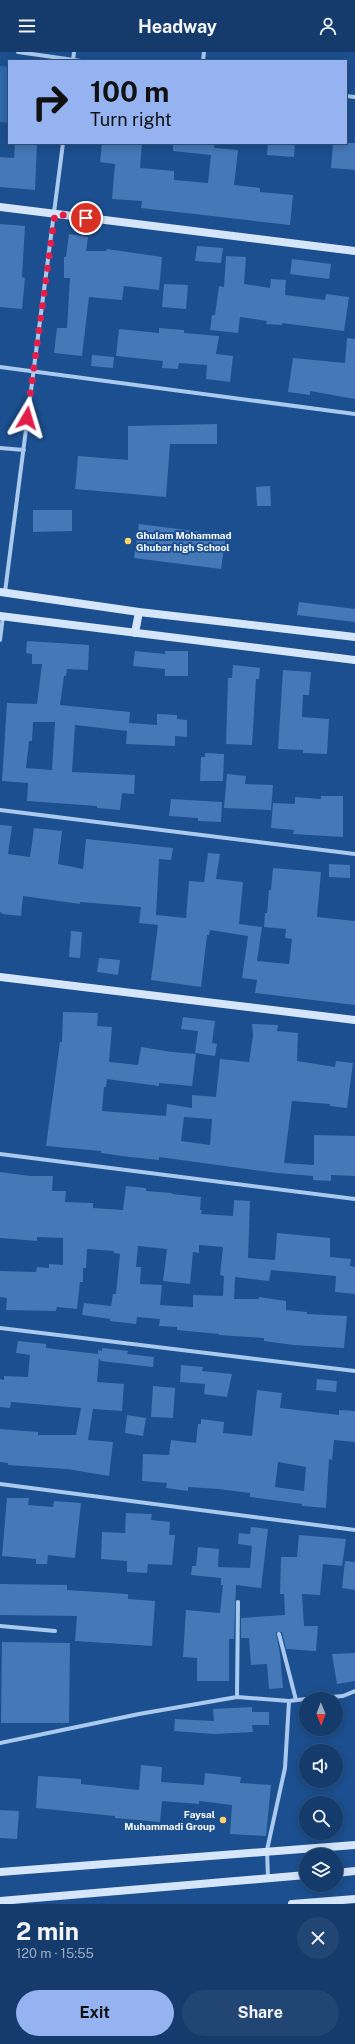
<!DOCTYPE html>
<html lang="en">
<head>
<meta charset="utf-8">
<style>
  body { margin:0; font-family:"Public Sans",sans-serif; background:#214673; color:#f1f3f6; height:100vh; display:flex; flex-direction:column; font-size:15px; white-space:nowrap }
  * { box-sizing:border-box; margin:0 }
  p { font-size:13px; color:#9dadc1 }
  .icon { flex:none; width:22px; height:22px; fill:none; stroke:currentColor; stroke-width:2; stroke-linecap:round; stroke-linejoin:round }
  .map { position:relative; height:1852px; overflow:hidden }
  .drawer { display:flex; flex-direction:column; background:#143b6b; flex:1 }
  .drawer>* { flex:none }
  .hud { position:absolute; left:8px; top:8px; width:339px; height:84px; border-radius:0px; box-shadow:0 2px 10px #0003,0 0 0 1px #33557e; background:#95b2f1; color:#111; overflow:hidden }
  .needle { width:26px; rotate:179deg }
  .fabs { position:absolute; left:299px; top:1640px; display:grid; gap:8px }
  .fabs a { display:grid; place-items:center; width:44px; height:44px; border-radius:50%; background:#143b6b; box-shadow:0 2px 10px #0003,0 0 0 1px #33557e; font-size:20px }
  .pin { position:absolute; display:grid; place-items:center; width:34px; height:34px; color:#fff; margin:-17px; border:2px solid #fff; border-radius:50%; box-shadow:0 1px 4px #0007 }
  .me { position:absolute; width:44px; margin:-22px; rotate:7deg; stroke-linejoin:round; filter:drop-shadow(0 0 3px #0008) }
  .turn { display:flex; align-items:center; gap:14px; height:84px; padding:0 16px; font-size:18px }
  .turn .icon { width:52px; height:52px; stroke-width:2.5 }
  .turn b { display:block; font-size:28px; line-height:34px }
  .round { display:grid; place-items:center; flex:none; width:42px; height:42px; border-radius:21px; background:#214673 }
  .overview { display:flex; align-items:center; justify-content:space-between; height:68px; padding:0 16px }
  h1 { font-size:24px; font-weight:700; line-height:30px }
  .cta { display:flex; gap:8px; margin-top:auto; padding:8px 16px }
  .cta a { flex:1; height:46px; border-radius:24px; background:#95b2f1; color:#111; font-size:16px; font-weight:700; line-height:46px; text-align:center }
  .cta a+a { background:#214673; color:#f1f3f6 }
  header { display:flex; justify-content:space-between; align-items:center; height:52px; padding:0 16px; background:#143b6b; font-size:18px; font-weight:700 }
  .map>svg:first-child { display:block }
  .green { fill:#2e69ad }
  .building { fill:#4478b7; fill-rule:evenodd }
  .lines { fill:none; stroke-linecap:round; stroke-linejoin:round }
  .street { stroke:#a9c9ee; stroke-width:4 }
  .secondary { stroke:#d6e6fa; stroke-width:8 }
  .route { stroke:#e11d48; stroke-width:7; stroke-dasharray:0 12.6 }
  .poi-dot { fill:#ffd166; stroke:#1b4f8f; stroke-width:1.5 }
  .labels { text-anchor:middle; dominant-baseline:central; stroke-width:4; stroke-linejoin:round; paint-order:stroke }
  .poi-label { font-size:10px; font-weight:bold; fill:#fff; stroke:#1b4f8f; text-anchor:start }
</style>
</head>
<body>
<header><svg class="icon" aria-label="menu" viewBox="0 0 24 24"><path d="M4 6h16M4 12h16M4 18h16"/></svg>Headway<svg class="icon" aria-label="person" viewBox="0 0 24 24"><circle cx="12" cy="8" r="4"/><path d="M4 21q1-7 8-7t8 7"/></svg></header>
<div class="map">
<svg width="355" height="1852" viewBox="0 0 355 1852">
  <rect width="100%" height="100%" fill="#1b4f8f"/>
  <path class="green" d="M0,14L9,15V71L0,70Z"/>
  <path class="building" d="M15,91H37L35,138L0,135V105L14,106Z
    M102,91H142L140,116L174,119V128L208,131L211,103L173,99V91H215L214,96L238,98L234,133L260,136V140L293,143L290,173L141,156L142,149L112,147L115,112L100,110Z
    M268,91H295L294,105L267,103Z
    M333,91H355V118L331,116Z
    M0,172L25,174L22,225L25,226L22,257L0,255Z
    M69,182L88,185L86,199H106L107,197L162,205L159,238L124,234L122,248L89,245L82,304L54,301L57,276H67L70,226H64V205H66Z
    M197,194L223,196L221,211L195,209Z
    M226,204L246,205L244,232L270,236L271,227L286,228L285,243L325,248L326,242L349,245L344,279L282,271V273L266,272L267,269L240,265L238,281L210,278L212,263H215L219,234L224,235Z
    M292,207L331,212L329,227L290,222Z
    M164,232L188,233L186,257L162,255Z
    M159,276L184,278V281L219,284L216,302L233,304L230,330L206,327L207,313L179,311L178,317L162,316L163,309L116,304L119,277L159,281Z
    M347,286L355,287V347L310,339V343L288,340L293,306L345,311Z
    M92,303L114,305L113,316L91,314Z
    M217,372V392H170L166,445L75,437L78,404L128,408V374Z
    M270,434L271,454H257L256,435Z
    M33,458H72V479L33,480Z
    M139,472L226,483L221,517L134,506Z
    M299,550L355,557V570L297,563Z
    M27,589L89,593L88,618L67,617L66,624H64L60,653L130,660L129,671L157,673V662L177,663V667L187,668V685L175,684V694L126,692L127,679L75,673L72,720L135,723L134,742L122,741L120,758L97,756V754L27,749L28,731L2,729L7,651L37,652L42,612H32V602L26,601ZM33,670H55L52,718L26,716L29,689H32Z
    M135,599L165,602V599H188V624H165V617L133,614Z
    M233,613L260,616L259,627H256L252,693L226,692L228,626H232Z
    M283,618L311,620L309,643H303L302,665L329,667L327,702L303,701V698L278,697Z
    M205,701L224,702L223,729H200L201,705H205Z
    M227,722L246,724L245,732L273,733L271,758L224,756Z
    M321,744H343V785L293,782L294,778L271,776L273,751L295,752V745L321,747Z
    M171,747L222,750L221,770L198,769V766L169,764Z
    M0,773L12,774L8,802L30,805L34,776L62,779L58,812L83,817L86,787L173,796L171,808L159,807L156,863L186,866L189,829L204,830L208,801L220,802L216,827L243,830L239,872L262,875L257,909L289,912L292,887L285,886L286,877L264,875L265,861H267L269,838H271L273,816L321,820L317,865L355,869V953L255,941L257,928L242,926L248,884L210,878L209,883H207L201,935L151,928L158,873L139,871L141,855L80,850V852L23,844L21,864L3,862L0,860Z
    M329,812L350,813V826L329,825Z
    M71,879L82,880L80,906L69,905Z
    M99,906L120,908L118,923L97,920Z
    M63,960L98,961L97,974L112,975L109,1010L138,1013L141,995L172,1000L196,1002L192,1034L159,1031V1034L107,1027L106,1035H104L102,1059L166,1064L167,1052L192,1056V1043L216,1045L220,1007L249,1010L253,984L252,972L278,973L277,979L298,981L297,1009L335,1015L336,1009L353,1011L347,1056L330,1054V1052L292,1049L284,1111L314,1113V1083L355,1084V1124L331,1123V1129L313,1128V1124L277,1121L159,1105V1108L130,1105L101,1101V1099L46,1094L60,990H62ZM184,1065L212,1067L210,1093L181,1089Z
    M183,965L215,969L212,991L217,992L215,1004L195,1001L198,979L181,977Z
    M0,1120L30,1124H53L52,1139H66L65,1150L93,1151V1156L123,1158L126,1134L146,1136V1139L172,1141V1142L201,1145L200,1158H202L201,1162L233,1164L234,1148L250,1149L248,1206L275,1208L277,1181L330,1186V1205L351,1207L350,1214L355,1215V1242L335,1240L336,1224L271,1218L269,1229L235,1225L234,1247H259V1245L286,1249V1258L307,1260V1262L347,1264L344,1296L293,1293L264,1289V1286L219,1283V1282L177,1278V1275L159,1274L160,1267L137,1265L136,1272L110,1269V1267L82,1263L84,1251L111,1254L113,1242H116L120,1202L114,1201V1199L87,1197L86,1216H83V1230H80L77,1257L57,1255L56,1259L6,1258L7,1246L0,1245V1219L36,1220L37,1215L49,1216V1212L63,1213V1186L37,1185V1189L0,1186ZM199,1193L223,1195L220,1223L224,1224L223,1244L193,1243V1255L160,1253L162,1233L140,1232L141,1215H136L138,1194L167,1197L163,1229L190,1232L193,1200L199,1201Z
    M18,1289L46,1292V1296L98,1302V1298L102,1299V1296L128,1299L127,1302L154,1305L153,1315L101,1309L99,1306L97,1330L124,1332L122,1359L93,1357L88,1388L113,1390L109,1424L67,1417L8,1413V1411L0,1410V1377L38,1380V1383H76L81,1356L11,1350L10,1356L0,1355V1327L4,1328V1324L28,1325L30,1303L16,1301Z
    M181,1313L203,1315L202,1319L232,1322L227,1345L204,1342L205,1332L180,1330Z
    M317,1327L337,1329L336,1340L316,1338Z
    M153,1334L175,1336L173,1366L151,1365Z
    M257,1338L282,1341L280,1356L339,1363V1358L355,1359V1390L334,1388L332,1408L329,1407L326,1456L302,1454V1452L250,1445V1441L219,1437L188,1435V1439L166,1436L167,1431L142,1429L143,1402L169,1403L171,1388L196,1391L198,1372H201V1367L224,1370L223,1381L252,1384ZM278,1410L306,1415L304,1439L275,1435Z
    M127,1363L146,1366L143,1384L125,1381Z
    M7,1446H29L28,1453L53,1455L54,1449L81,1451L75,1506L48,1503L47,1512H36V1507L2,1504Z
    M126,1461L152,1462L151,1468L170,1470L169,1483H175L172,1513L148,1512L147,1521L127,1520V1509L101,1507L102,1480L125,1481Z
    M251,1475L268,1477L261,1536L236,1533L234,1587H229V1629H197V1606L183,1605L186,1558L220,1561L223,1533H221V1526L191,1523L192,1514H196L198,1495L219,1497L218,1515L250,1516L252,1494L238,1492L239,1481L250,1482Z
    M299,1483L346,1487L342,1514L323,1512L320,1543L302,1542L304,1574H318L316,1599L286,1597L282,1580H276L280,1602L283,1636L269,1637L267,1612L251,1613L249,1586H241V1566L285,1563L284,1542H280L281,1505H297Z
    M345,1509L355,1510V1538L342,1536Z
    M0,1532L67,1533V1538L128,1542V1547L155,1549L152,1594L75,1589L77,1564L0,1563Z
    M2,1590L70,1591L69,1671H1Z
    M355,1601V1629L337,1632L332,1602Z
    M252,1655V1660H269V1673H252L253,1680L214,1682L174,1679L175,1667L214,1669L213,1657Z
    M141,1713L162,1715L161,1730L204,1733L205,1721L241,1725L240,1731L271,1733L266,1784L230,1782L232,1753L199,1749V1752L162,1749L160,1770L115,1766V1764L36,1756L38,1724L81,1727V1732L139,1738Z
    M0,1758L19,1759L17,1787L0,1786Z"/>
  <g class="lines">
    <path class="street" d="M18,0L81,9
      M73,9L74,0
      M203,9L204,0
      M346,44L355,45
      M0,315L355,362
      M0,396L24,398
      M5,540L63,91
      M0,588L3,564
      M0,758L355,802
      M0,1102L355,1147
      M0,1276L355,1319
      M0,1432L355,1478
      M0,1574L55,1579
      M279,1582L296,1648
      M237,1645L238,1550
      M308,1647L343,1644L355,1639
      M289,1649L306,1647
      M0,1691L139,1662L237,1645L289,1649L285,1716L267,1798L268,1826"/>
    <path class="secondary" d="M0,155L355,199
      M0,540L139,560L355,585
      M0,564L355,608
      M135,581L139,560
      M0,925L355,968
      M0,1820L355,1793
      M336,1821L355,1819
      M0,1849L306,1823
      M292,1852L355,1847"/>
  </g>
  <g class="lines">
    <path class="route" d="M27,366L55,162L86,166"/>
  </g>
  <g class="poi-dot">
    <circle cx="128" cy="489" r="4"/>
    <circle cx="223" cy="1768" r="4"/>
  </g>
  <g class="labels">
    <g class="poi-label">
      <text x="136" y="483">Ghulam Mohammad<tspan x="136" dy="12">Ghubar high School</tspan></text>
      <text x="215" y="1762" text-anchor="end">Faysal<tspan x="215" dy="12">Muhammadi Group</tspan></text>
    </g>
  </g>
</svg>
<div class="fabs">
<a><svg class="needle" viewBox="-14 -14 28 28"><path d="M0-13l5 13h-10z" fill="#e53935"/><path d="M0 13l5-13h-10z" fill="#9dadc1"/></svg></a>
<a><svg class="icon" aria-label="sound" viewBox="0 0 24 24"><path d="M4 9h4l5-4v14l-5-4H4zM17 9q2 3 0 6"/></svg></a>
<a><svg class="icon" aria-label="search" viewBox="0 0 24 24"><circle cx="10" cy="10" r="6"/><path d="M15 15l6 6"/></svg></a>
<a><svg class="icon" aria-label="layers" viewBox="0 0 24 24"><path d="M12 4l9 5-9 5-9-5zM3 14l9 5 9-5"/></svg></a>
</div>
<div class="pin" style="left:86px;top:166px;background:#d93025"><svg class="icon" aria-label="arrive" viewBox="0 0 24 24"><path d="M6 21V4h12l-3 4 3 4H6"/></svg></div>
<svg class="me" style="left:27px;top:366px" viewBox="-20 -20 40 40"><path d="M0-17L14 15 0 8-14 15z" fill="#e11d48" stroke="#fff" stroke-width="4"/></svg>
<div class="hud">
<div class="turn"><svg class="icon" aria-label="right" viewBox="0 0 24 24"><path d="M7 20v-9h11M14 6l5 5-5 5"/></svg><div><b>100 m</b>Turn right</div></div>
</div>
</div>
<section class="drawer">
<div class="overview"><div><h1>2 min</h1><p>120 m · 15:55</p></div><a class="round"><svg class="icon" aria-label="close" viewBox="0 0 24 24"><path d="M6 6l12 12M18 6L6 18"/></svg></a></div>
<div class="cta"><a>Exit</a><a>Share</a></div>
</section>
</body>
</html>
